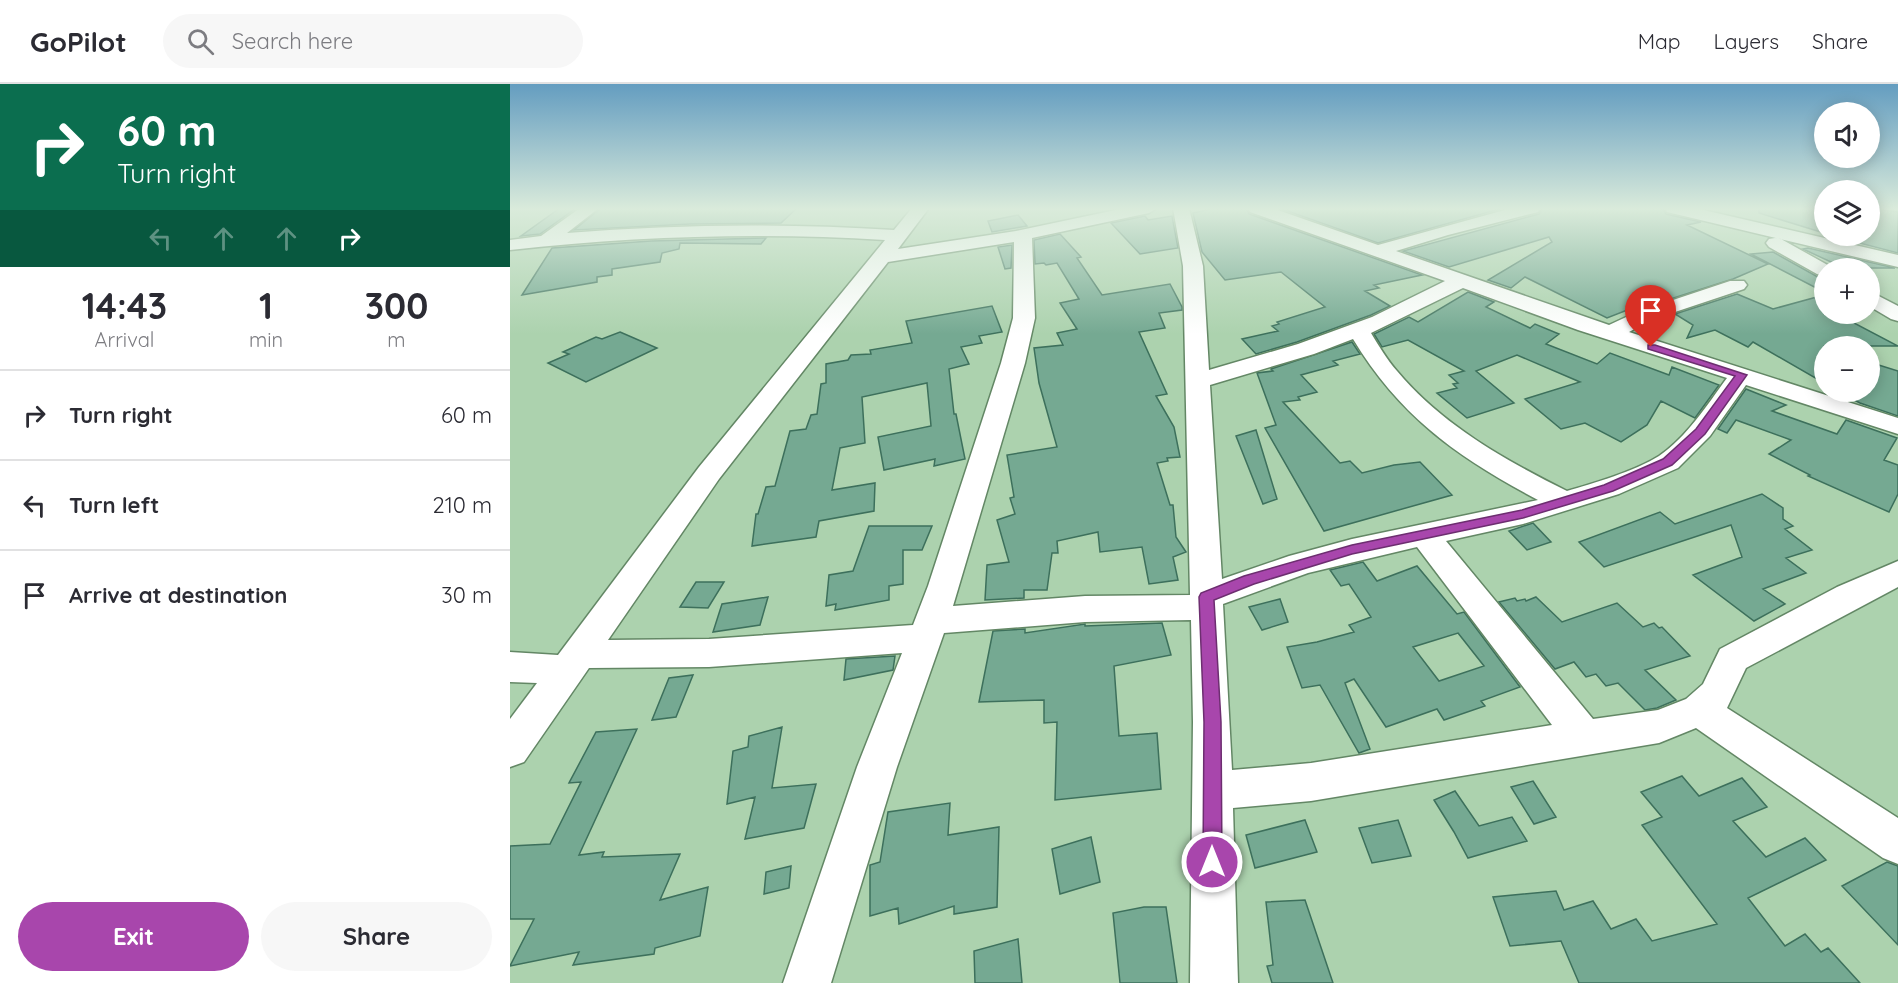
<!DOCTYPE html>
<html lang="en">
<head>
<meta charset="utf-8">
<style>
  body { margin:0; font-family:Quicksand,sans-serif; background:#f7f7f7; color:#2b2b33; height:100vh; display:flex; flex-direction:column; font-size:22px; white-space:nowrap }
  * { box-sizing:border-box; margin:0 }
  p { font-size:20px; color:#7c7c81 }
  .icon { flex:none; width:33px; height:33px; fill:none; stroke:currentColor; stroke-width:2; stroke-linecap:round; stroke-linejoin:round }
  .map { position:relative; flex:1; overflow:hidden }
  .details { display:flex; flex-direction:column; background:#fff; width:510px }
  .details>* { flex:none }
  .hud { background:#0b6e4f; color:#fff; overflow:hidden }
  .buttons { position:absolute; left:1304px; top:18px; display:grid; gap:12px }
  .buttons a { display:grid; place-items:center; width:66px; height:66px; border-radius:50%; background:#fff; box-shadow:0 3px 15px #0003; font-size:30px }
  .pin { position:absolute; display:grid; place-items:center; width:51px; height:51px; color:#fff; margin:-62px -26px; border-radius:50% 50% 50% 0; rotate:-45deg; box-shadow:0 0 6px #0007 }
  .pin .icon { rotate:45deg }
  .me { position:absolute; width:66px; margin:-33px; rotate:0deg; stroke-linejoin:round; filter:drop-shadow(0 0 4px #0008) }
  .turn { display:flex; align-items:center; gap:21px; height:126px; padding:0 18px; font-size:27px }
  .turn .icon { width:78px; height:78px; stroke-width:2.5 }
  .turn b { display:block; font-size:42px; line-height:51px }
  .lanes { display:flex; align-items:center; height:57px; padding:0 18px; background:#0003; justify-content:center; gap:30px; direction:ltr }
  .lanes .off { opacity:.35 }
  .eta { display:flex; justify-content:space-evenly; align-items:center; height:102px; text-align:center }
  .eta b { font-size:36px; font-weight:800; line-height:42px }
  .primary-button { display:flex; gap:12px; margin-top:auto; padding:12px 18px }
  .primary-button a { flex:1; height:69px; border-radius:36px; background:#a846ac; color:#fff; font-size:24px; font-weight:800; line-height:69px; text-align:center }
  .primary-button a+a { background:#f7f7f7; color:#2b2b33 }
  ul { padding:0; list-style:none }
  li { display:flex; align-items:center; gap:18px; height:90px; padding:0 18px; border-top:2px solid #e1e1e2 }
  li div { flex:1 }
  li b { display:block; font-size:22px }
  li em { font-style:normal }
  header { display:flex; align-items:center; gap:36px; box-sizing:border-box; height:84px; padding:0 30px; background:#fff; border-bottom:2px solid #e1e1e2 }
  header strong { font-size:28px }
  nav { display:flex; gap:33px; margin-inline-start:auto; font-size:21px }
  .search { width:420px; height:54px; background:#f7f7f7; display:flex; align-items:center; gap:15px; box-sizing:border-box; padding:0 21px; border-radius:33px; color:#7c7c81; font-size:22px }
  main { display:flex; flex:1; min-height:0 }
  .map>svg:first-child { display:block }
  .building { fill:#75a992; stroke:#3d705c; stroke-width:1.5; fill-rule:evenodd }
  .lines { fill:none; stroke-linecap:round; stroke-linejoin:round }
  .minor-casing { stroke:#638765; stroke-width:3 }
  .minor { fill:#fff; fill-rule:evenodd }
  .route { fill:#a846ac; stroke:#6d2e70; stroke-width:1.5 }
</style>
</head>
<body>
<header>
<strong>GoPilot</strong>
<div class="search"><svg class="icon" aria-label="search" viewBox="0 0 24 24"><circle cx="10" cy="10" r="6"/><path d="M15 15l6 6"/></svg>Search here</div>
<nav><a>Map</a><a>Layers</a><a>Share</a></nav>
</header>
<main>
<section class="details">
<div class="hud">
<div class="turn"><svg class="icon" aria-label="right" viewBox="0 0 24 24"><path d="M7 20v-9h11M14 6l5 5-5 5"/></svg><div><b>60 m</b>Turn right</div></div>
<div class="lanes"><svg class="icon off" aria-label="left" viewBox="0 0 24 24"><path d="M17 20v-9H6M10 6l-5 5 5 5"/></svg><svg class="icon off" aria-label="ahead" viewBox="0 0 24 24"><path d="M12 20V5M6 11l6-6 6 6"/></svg><svg class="icon off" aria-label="ahead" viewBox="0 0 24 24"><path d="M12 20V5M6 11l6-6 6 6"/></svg><svg class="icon" aria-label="right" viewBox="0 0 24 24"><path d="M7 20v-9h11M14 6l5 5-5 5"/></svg></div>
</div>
<div class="eta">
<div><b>14:43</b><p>Arrival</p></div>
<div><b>1</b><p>min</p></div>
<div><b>300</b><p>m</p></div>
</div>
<ul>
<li><svg class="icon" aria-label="right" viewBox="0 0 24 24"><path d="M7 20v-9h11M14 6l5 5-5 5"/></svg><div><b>Turn right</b></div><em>60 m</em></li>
<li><svg class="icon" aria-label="left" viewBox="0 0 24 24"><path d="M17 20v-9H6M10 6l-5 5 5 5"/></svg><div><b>Turn left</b></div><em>210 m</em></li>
<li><svg class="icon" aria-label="arrive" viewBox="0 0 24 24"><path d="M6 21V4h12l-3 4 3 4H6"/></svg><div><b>Arrive at destination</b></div><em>30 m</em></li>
</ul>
<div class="primary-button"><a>Exit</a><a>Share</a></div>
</section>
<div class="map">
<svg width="1388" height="899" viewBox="0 0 1388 899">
  <rect width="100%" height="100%" fill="#acd2ae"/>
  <path class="building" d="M50,124H66L30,150L11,152Z
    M91,124H287L271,139L180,140L64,146Z
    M705,124H736L739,130L912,191L864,201L869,204L855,207L880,222L861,231L787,258L746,270L732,255L768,247L762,242L769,240L767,238L815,223L771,188L715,196L692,168L683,129Z
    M769,124H993L868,159Z
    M1032,124H1153L1156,130L1191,138L1177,141L1258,180L1223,195L1148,219L1130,221L1097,234L1015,193L1001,204L978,196L1042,158L1039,153L939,183L893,167L1029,130Z
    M1249,124H1314V149L1249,129Z
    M1359,124L1388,128V169L1323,152H1359Z
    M508,131L517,142L482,148L478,137Z
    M635,132L638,136L662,132L668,164L630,170L601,139Z
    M550,150L571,173L567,174L592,211L660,200L672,223V226L649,229L655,244L629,248L657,310L646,312L664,343L670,373L657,374L658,377L647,379L660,421H663L666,453L676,468L663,473L668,496L639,500L632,463L590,468L588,448L547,457L548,469H542L537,506H514V514L475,516L477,481L499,478L487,436L505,430L500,414L504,413L497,371L547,363L529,299L524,264L553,261L547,249L567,245L550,219L569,215L547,179L536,181L534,179L525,180L524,156Z
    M256,154L251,160L170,159L169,165L152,169L150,178L102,185V191L87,193V198L12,211L42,164L141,157Z
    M502,161L501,184L495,185L488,163Z
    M1298,164L1385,184H1334L1293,165Z
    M1263,168L1306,192L1314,194V208L1241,170Z
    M958,208L984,218L976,223L1020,244L1025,240L1049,250L1036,260L1087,280L1100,269L1159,291L1162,283L1209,301L1185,334L1151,317L1137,341L1111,358L1075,339L1051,345L1015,315L1070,298L1007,271L966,287L1004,319L957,334L927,309L947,304L943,300L948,299L939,291L954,287L898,256L872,263L864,250L899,233L908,238Z
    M1227,210L1263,225L1314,211V230H1327L1388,262H1314V299L1243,258L1238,263L1205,246L1177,254L1183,241L1165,230Z
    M482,222L492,248L469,252L472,259L451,263L459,280L439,285L444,330H446L455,375L424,382L425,375L374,386L368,353L421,342L417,299L352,313L355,359L330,364L322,406L365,399L364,427L309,437L306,453L242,462L246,430H248L256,403L265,402L280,347L296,345L301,331L307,330L311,300L316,299V280L338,276L341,271L361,270L360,266L402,259L396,237Z
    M110,248L147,264L76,298L38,279L59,270L53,268L86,253L92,255Z
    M842,258L850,270L823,277L828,281L791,291L807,308L788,313L790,316L773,318L830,379L840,377L852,389L884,381L910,378L942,411L814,447L755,344L766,341L747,289L763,287L761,285Z
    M1359,278L1388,287V332L1350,319L1329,308H1359Z
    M1236,305L1276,321L1262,327L1327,350L1336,336L1387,354L1374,376L1388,381V410L1379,428L1298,392L1300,391L1259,370L1281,356L1226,336L1217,349L1208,345Z
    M746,346L767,415L753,420L726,352Z
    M1252,410L1273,424V435L1283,442L1275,445L1302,466L1276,474L1296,489L1253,505L1275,520L1244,537L1183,491L1232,473L1221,441L1094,483L1069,458L1150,428L1165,440Z
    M1023,439L1041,458L1017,466L999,447Z
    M359,442H422L412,466H393V500L379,502V516L325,526L326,520L316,522L319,491L343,487Z
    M853,478L867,497L907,482L947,530L954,528L1010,603L971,617L975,622L934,636L927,625L876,643L844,595L835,599L860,665L849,669L810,601L792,604L777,563L807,558L844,548L839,541L861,533L839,500L831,502L820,486ZM948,549L974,582L929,597L903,563Z
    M186,498H214L198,524L170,523Z
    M258,513L250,541L203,548L212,520Z
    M1026,513L1052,538L1107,519L1133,543L1144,539L1149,544L1152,543L1180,572L1135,586L1166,616L1147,624L1135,626L1108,599L1096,602L1086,590L1076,593L1064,578L1045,585L989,518L1005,514L1007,517L1015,515L1016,517Z
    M770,515L778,538L752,546L739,523Z
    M652,539L661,571L604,582L609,652L647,649L651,705L545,716L547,638L534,639V616L469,618L483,547L515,545V549L575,540V542Z
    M385,572L383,586L334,596L336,575Z
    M183,591L166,633L142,636L159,594Z
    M272,643L262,704L306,700L294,744L235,755L245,713L217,720L223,667L238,663L239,652Z
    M127,645L69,771L94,768L92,773L170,770L150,816L198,803L190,852L145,864L144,870L63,881L69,868L0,882L24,835H0V762L40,760L71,698L59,699L86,648Z
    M1172,692L1189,712L1232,694L1257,723L1223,737L1256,773L1295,754L1316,776L1238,814L1275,862L1295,850L1311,868L1318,864L1350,899H1069L1051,857L1000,862L983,813L1046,807L1054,826L1083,817L1101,845L1126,835L1142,857L1207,840L1132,741L1152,733L1131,708Z
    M1023,697L1046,733L1024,740L1001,703Z
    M945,707L969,742L1002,733L1017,757L958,774L944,748L924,716Z
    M440,719L438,751L489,743L487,823L444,830V822L389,840L388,824L360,832V781L370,778L378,728Z
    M795,736L807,768L745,784L736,751Z
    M888,736L901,772L862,779L849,744Z
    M581,753L590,798L550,810L542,765Z
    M1377,778L1388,782V861L1332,802Z
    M281,782L279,804L254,810L256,788Z
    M795,816L823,899H762L757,882L763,881L756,818Z
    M634,823H656L667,899H610L603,829Z
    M508,855L512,899H465L464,867Z"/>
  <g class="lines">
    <defs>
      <path id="minor" d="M70,124H89L57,149C166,140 275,139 384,146L402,124H419L388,165L506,147L615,124H647L639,129L522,154L525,234L515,279L443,522L575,512L680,511L673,182L663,124H679L693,182L699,286L788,260L862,233L935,197L740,128L738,124H762L868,161L1002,124H1030L1028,128L938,151L886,167L1099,241L1127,228L1220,197H1234L1237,201L1234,205L1141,236L1119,248L1388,334V350L1236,301L1200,352L1168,384L1109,410L1013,440L936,457L1083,635L1148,626L1176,615L1193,600L1210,565L1327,503L1388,477V503L1236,584L1217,624L1388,734V780L1373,774L1186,644L1149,659L801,717L723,724L728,899H680L683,638L681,536L575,538L434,549L387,683L321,899H273L347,683L392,569L199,583L79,584L14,678L0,683V635L27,599L0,598V568L48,571L189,383L375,156C250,148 125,152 0,166V156L31,152ZM504,158L503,234L491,279L418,502L403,541L199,555L98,556L209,395L378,178ZM953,204L1068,246L1217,294C1197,321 1177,353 1149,372C1127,386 1082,400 1057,407C995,376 932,341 887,287C877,276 869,262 861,249ZM843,255C890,333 949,374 1028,416L842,455L779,472L712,495L700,301L804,270ZM907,463L1042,641L801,679L722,686L713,520L798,489Z
        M1155,124H1185L1388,171V183L1157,128Z
        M1265,154L1271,155L1323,184H1314V192L1307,190L1259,163L1256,159L1259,155Z
        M1359,207L1388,222V237L1381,235L1359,222Z"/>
    </defs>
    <use href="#minor" class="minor-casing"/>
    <use href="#minor" class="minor"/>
  </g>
  <linearGradient id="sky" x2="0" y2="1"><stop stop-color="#649dc0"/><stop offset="0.5" stop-color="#daebdb"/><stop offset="1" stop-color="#daebdb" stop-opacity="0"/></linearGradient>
  <rect width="1388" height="250" fill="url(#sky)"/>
  <path class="route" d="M1138,261H1145L1237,291L1195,350L1162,381L1103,407L1013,434L842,470L744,500L704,516L711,638L712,778L709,785L702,788L695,785L693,778L694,638L689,513L691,509L734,492L842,461L1012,426L1094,401L1153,375L1186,345L1225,292L1138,265Z"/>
</svg>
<div class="buttons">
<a><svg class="icon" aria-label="sound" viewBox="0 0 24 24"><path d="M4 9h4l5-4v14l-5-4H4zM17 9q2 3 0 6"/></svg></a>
<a><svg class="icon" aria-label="layers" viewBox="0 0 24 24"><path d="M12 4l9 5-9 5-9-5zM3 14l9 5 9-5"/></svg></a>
<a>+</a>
<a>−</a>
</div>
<div class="pin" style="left:1141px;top:263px;background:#d93025"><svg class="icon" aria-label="arrive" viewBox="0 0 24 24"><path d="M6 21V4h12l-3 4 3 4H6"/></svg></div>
<svg class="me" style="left:702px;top:778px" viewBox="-20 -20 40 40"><circle r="17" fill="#a846ac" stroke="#fff" stroke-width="3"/><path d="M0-11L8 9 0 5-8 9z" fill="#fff"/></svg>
</div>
</main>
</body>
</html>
